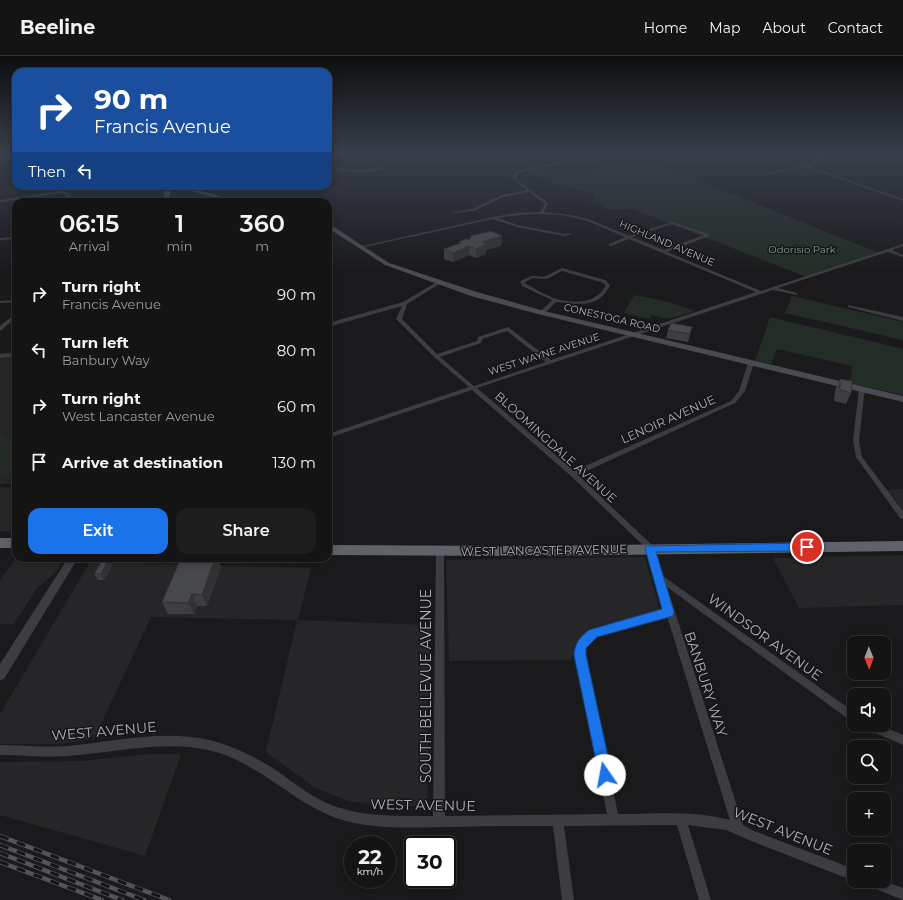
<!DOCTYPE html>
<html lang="en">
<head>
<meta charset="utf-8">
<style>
  body { margin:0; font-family:Montserrat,sans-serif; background:#1d1d1e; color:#f1f3f6; height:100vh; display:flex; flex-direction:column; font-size:15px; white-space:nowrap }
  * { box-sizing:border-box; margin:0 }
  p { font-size:13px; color:#9d9ea0 }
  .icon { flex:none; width:22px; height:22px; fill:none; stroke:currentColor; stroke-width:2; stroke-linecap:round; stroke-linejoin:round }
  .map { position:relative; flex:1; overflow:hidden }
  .side { position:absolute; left:12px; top:142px; width:320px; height:364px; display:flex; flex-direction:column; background:#141415; border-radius:12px; box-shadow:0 2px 10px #0003,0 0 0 1px #333334 }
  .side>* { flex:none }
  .banner { position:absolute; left:12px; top:12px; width:320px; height:122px; border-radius:12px; box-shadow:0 2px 10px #0003,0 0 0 1px #333334; background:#1a4fa0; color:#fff; overflow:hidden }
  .needle { width:26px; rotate:179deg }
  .buttons { position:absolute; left:847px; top:580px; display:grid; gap:8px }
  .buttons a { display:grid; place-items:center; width:44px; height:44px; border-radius:8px; background:#141415; box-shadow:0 2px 10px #0003,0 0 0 1px #333334; font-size:20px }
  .speed { position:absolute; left:344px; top:780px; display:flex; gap:8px; font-size:20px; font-weight:700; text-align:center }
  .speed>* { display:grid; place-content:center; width:52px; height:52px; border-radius:50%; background:#141415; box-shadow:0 2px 10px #0003,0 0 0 1px #333334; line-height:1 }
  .speed small { font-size:10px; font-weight:400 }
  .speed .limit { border:2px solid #111; border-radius:6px; background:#fff; color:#111 }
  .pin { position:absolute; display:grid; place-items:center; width:34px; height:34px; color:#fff; margin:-17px; border:2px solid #fff; border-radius:50%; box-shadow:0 1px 4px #0007 }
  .me { position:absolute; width:44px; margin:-22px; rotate:348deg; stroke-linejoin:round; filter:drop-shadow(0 0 3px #0008) }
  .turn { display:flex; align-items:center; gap:14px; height:84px; padding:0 16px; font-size:18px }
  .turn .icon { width:52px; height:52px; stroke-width:2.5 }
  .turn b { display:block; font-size:28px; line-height:34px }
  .then { display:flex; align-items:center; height:38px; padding:0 16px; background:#0003; gap:8px; font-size:15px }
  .eta { display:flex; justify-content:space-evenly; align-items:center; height:68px; text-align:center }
  .eta b { font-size:24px; font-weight:600; line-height:28px }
  .action { display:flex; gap:8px; margin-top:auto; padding:8px 16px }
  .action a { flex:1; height:46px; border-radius:12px; background:#1a73e8; color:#fff; font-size:16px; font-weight:600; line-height:46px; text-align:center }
  .action a+a { background:#1d1d1e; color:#f1f3f6 }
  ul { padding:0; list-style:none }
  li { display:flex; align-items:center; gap:12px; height:56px; padding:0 16px }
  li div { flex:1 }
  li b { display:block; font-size:15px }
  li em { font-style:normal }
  header { display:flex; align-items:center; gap:24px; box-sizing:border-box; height:56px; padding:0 20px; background:#141415; border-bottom:1px solid #333334 }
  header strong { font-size:19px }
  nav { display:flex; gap:22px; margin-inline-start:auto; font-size:14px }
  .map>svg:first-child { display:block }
  .built { fill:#262629 }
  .green { fill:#242c26 }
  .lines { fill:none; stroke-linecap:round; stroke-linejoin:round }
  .minor { fill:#3c3c41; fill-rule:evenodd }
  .tertiary { fill:#3c3c41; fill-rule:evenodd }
  .secondary { fill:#4a4b51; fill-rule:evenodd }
  .trunk { fill:#606269; fill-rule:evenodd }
  .rail-casing { stroke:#53545a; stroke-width:4.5 }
  .rail { stroke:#151517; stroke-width:3; stroke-dasharray:9; stroke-linecap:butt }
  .wall { fill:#3d3e41 }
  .shaded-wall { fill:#323235 }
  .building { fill:#47484c; stroke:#323235 }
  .route { fill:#1a73e8; stroke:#114b97 }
  .labels { text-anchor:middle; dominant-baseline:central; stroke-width:3; stroke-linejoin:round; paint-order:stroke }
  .far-street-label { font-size:10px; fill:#aeb2bb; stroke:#151517 }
  .far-park-label { font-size:10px; fill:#87a489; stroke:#151517 }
  .street-label { font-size:12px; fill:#aeb2bb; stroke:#151517 }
  .near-street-label { font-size:14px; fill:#aeb2bb; stroke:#151517 }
</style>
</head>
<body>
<header>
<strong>Beeline</strong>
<nav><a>Home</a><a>Map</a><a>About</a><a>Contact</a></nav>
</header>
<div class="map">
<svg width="903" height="844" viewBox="0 0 903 844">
  <rect width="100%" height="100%" fill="#1a1a1c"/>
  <path class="built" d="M16,298V428H0V300Z
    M0,431L16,432V476L0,475Z
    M903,433V454L888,434Z
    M903,499V549L799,552L773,502Z
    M645,501L660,555L589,573L576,589L571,604L449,605L446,504Z
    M16,502H65L57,515L37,532L14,568H0V525Z
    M90,506L311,512L298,564L430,569L427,750H396L347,745L314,731L266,696L297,564L151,561L94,683L58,688H0V658Z
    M150,698H181L145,800L0,759V706L81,705Z"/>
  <path class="green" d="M624,107H641L670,113L879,197L806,221L633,153L608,154L598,147L586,148L594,144L593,142L596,139C578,133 562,130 545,124L547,122L524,114L538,111L561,121L602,112L605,109Z
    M634,239L669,246L695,255L668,263L652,259L649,263L624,257Z
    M792,240L903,266V284L785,257Z
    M770,261L903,293V339L850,327L852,310L777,293L771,308L755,305Z
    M0,379L16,380V419H0Z"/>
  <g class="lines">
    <path class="minor" d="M16,97V99L0,105V103Z
      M606,97H613L525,115L517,118L516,123L548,147L544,156L572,159L591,164L629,180L672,166L709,178V180L667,196L761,235L903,188V190L892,194L903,199V201L887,196L778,232L797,237V239L773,234L477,332L574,415L731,345L739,335L748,307L751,305L753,306L754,307L745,335L735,347L578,419L653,490L663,520L854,656V667L851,665L667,531L743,769L754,775L854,813V825L751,785L726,774L688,769L711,844H699L677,769L564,770L574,844H562L553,770C521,770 488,770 456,771C417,771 374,775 336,762C289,745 258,705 208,694C162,684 113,697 67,700C44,702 22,699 0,699V689C22,689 45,692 67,690C113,686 162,673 209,684C234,690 256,701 277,715C296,728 315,744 337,751C367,761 402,760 433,760L436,495L437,493L440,492L443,493L444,495L445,760L607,758L575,599L577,592L581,584L590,574L665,553L647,493L571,420L472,334L328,382V378L469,331L434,301L396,263L402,250L328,271V267L403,246L437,226L441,227L407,248L402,263L437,298L477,285L478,281L508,271L551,304L756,236L629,183L611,190H609V188L625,181C608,174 591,165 572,161C548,156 522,158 498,162L518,169L564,178L570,177L572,178L564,180L517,171L493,163L360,192L358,191L493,161L516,157L540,156L545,148L529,136L503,141L474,155L455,157L453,156L472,153L501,139L527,134L512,123L515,116L524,113ZM672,168L704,179L664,194L632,181ZM507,275L546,306L474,330L440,301L481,287L482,283ZM667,560L730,764C695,754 655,758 618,758L585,599L587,590L596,580Z
      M818,97H822L826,101L823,104L809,110L903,143V145L806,111L759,120L757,119L805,109L821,102L822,101Z
      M328,109C348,115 362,114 383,111L385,112C368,119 345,117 328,111Z
      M53,130H57L79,146H75L63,137L0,146V144L60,135Z
      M16,181V183L0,184V182Z
      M562,212L605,224L610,229C599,253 579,248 556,246L544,258H540V256L552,244L522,230L520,225L532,220L544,221ZM562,215L601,226L606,229C597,248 575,248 557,243C546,240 536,233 526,228L525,226L533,222L547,223Z
      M16,244V246L0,247V245Z
      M848,249L903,261V265L848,251Z
      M16,257V262L0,275V270Z
      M16,296V300L0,302V298Z
      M862,331L865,333L859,384L862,401L903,455V463L900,462L856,401L853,384L859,333Z
      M863,669H880L903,679V689L864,672Z
      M864,825H884L903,832V844L866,829Z"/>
    <path class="tertiary" d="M68,502H78L4,623L0,624V608Z"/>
    <path class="secondary" d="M166,130H172L168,146H162Z
      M175,130H184L240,146H230Z
      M328,167L389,207L477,236L544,255L903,340V346L542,259L471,240L385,209L328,172Z"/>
    <path class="trunk" d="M0,482H16V492H0Z
      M903,485V495L536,500L328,499V489L536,490Z"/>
    <defs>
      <path id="rail" d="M0,780L169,844
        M0,789L144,844
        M0,797L122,844
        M0,806L102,844"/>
    </defs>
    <use href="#rail" class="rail-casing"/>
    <use href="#rail" class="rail"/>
  </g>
  <path class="wall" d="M502,180L501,190L486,194V198L476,202L469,199L453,206L444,203V193L459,188V186L469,184Z
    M692,271L688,286L666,282L668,274Z
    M840,323L851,337L846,348L834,345L835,334Z
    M181,502H217L221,511L207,550H197L194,558H168L162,546Z
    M113,509L104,524H98L94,518Z"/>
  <path class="shaded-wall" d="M502,180L501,190L486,194V198L476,202V193L482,186Z
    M469,190V199L453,206V197Z
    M215,502H217L221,511L207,550L202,539Z
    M109,503L113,509L104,524L101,518Z
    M192,538L197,550L194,558L188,547Z"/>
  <path class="building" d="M491,175L502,180L482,186L486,188L476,193L469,190L453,197L444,193L461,187L459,186L466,183L469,184L471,180Z
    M671,267L692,271L690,278L668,274Z
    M840,323L852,325L851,337L840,334Z
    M181,502H215L202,539L192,538L188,547L162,546Z
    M103,503H109L101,518H94Z"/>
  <linearGradient id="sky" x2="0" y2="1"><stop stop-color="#0e0e0f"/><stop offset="0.45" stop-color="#383e4b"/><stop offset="1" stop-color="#383e4b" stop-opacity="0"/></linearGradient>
  <rect width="903" height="215" fill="url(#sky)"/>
  <path class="route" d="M807,487L812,491L807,495L656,496L674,556L673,560L597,581L586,592V599L612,719L610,724L605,726L600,724L574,599C575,587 580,581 589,574L662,553L645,492L646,490Z"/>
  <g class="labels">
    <g class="far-street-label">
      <text transform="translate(667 187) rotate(23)">HIGHLAND AVENUE</text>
      <text transform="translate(612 262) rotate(13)">CONESTOGA ROAD</text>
      <text transform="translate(544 298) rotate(-18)">WEST WAYNE AVENUE</text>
    </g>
    <g class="far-park-label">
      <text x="802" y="193">Odorisio Park</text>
    </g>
    <g class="street-label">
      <text transform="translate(668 363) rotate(-24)">LENOIR AVENUE</text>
      <text transform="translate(556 391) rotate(42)">BLOOMINGDALE AVENUE</text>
      <text transform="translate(544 494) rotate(-1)">WEST LANCASTER AVENUE</text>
    </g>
    <g class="near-street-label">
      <text transform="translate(765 581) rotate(36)">WINDSOR AVENUE</text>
      <text transform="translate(706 628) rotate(72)">BANBURY WAY</text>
      <text transform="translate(426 630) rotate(-90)">SOUTH BELLEVUE AVENUE</text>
      <text transform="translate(104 675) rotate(-5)">WEST AVENUE</text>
      <text transform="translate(423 749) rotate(1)">WEST AVENUE</text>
      <text transform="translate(783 775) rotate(22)">WEST AVENUE</text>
    </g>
  </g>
</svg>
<div class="buttons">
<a><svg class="needle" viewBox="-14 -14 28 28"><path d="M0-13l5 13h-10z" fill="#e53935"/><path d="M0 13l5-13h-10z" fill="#9d9ea0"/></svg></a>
<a><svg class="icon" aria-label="sound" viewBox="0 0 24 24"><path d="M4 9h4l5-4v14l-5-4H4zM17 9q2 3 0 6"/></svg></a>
<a><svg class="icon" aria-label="search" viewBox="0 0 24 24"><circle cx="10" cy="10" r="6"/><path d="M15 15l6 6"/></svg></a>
<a>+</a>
<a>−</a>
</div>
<div class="speed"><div>22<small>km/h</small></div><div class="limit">30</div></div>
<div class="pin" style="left:807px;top:491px;background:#d93025"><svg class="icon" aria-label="arrive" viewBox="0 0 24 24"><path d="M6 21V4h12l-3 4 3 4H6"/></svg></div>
<svg class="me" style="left:605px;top:719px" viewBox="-20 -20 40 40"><circle r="19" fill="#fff"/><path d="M0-13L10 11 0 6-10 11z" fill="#1a73e8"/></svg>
<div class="banner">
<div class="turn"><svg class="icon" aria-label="right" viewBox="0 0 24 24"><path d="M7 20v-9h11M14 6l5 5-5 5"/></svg><div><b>90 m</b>Francis Avenue</div></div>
<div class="then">Then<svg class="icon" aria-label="left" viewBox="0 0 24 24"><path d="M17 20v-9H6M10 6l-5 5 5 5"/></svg></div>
</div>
<section class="side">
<div class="eta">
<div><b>06:15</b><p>Arrival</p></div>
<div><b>1</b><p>min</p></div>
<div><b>360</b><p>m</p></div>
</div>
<ul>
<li><svg class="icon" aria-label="right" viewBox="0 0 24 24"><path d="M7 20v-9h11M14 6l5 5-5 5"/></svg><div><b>Turn right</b><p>Francis Avenue</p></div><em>90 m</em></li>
<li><svg class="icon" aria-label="left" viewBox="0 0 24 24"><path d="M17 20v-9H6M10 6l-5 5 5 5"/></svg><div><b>Turn left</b><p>Banbury Way</p></div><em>80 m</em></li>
<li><svg class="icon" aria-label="right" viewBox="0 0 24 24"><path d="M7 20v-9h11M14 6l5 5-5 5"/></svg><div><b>Turn right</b><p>West Lancaster Avenue</p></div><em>60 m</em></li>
<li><svg class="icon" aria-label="arrive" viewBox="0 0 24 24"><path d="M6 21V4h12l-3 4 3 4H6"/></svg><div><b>Arrive at destination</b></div><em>130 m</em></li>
</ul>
<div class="action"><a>Exit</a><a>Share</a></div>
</section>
</div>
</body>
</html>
